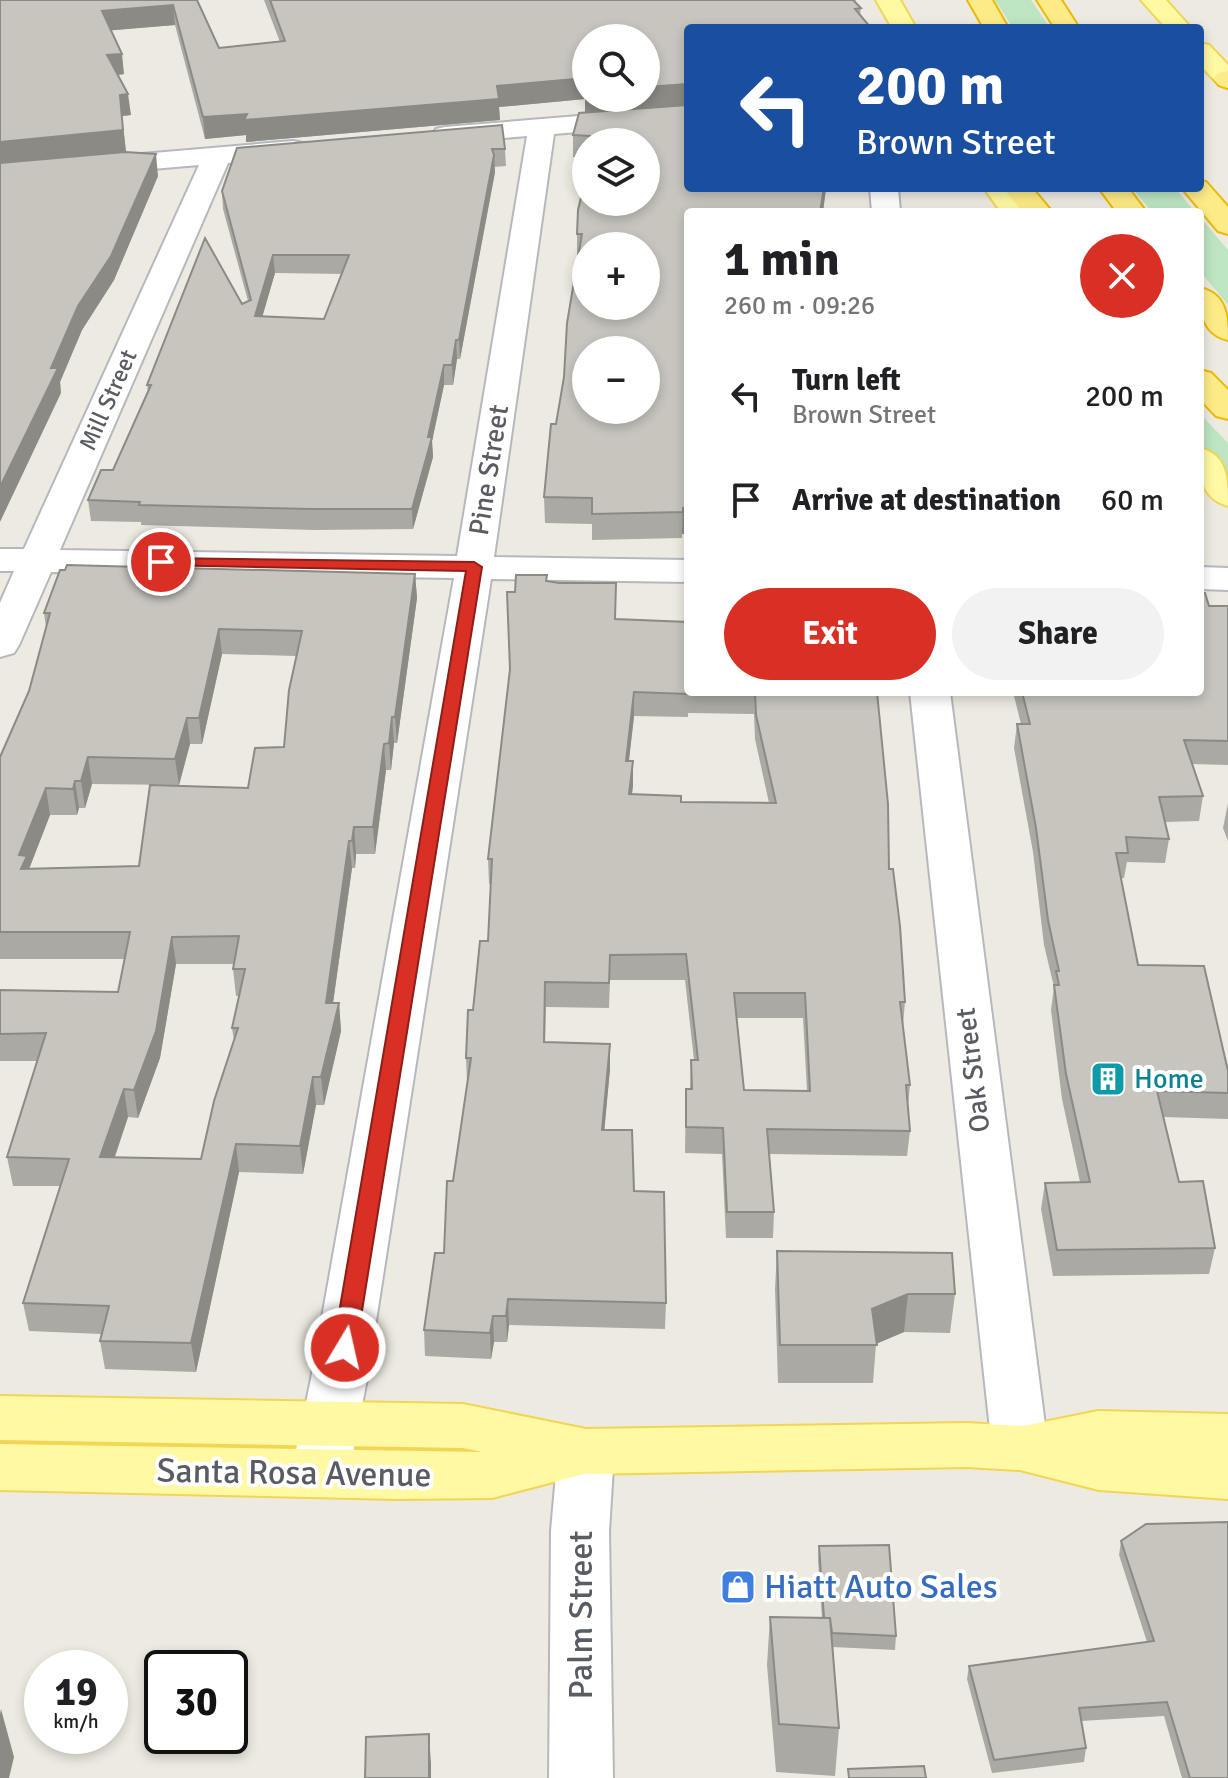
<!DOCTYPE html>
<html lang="en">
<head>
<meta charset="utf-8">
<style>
  body { margin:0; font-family:Signika,sans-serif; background:#f2f2f2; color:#202124; height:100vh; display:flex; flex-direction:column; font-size:30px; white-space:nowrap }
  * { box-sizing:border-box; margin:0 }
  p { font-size:26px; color:#757577 }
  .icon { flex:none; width:44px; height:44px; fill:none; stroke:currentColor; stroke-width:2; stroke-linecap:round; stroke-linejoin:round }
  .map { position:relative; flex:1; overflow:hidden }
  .drawer { position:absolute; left:684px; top:208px; width:520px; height:488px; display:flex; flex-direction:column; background:#fff; border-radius:8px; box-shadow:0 4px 12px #0003 }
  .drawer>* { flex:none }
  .guide { position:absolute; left:684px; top:24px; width:520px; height:168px; border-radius:8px; box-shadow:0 4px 12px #0003; background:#1a4fa0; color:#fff; overflow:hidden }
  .fabs { position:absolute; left:572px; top:24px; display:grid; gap:16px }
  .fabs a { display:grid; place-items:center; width:88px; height:88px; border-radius:50%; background:#fff; box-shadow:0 4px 12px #0003; font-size:40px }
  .speed { position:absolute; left:24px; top:1650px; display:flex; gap:16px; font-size:40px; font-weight:700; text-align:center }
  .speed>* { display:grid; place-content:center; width:104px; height:104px; border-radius:50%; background:#fff; box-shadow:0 4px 12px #0003; line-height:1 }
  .speed small { font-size:20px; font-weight:400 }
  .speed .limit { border:4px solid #111; border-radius:12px; background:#fff; color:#111 }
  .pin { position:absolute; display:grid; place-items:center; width:68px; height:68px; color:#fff; margin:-34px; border:4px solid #fff; border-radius:50%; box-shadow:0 2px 8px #0007 }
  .me { position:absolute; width:88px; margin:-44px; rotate:9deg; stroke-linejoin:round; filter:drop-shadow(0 0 6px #0008) }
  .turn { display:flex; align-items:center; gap:28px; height:168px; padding:0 40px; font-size:36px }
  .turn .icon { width:104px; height:104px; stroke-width:2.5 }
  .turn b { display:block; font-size:56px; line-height:68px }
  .round { display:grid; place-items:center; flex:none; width:84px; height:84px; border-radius:42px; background:#f2f2f2 }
  .overview { display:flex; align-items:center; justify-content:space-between; height:136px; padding:0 40px }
  h1 { font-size:48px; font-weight:700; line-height:60px }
  .action { display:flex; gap:16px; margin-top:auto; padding:16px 40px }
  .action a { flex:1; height:92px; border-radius:48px; background:#d93025; color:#fff; font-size:32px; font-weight:700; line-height:92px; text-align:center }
  .action a+a { background:#f2f2f2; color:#202124 }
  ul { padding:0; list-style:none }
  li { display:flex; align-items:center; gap:24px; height:104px; padding:0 40px }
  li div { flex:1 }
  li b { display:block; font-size:30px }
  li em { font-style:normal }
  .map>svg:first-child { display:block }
  .green { fill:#bde5c1 }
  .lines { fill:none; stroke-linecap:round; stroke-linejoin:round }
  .minor-casing { stroke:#b6b8be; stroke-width:4 }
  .major-casing { stroke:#f2d555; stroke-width:4 }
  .highway-casing { stroke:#edba00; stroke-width:4 }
  .minor { fill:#fff; fill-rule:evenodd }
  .major { fill:#fff9a3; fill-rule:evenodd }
  .highway { fill:#fdeb87; fill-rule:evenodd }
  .wall { fill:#aba9a3; fill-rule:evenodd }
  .shaded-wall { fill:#8b8a85 }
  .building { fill:#c7c5be; stroke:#8b8a85; stroke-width:2; fill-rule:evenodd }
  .route { fill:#d93025; stroke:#8d1f18; stroke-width:2 }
  .labels { text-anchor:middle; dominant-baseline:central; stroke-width:8; stroke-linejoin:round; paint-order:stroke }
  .far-street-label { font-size:24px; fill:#595c62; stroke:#fff }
  .street-label { font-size:28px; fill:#595c62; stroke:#fff }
  .culture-label { font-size:28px; fill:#0d838f; stroke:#fff; text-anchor:start }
  .near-street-label { font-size:34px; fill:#595c62; stroke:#fff }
  .near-shop-label { font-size:34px; fill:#366cbe; stroke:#fff; text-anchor:start }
</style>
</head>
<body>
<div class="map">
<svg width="1228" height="1778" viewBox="0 0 1228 1778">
  <rect width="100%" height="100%" fill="#edebe1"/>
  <path class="green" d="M995,0H1031L1050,28H1013Z
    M1132,188H1175L1195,212H1152Z
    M1200,217L1228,250V305L1200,271Z
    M1200,414L1228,443V478L1200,443Z"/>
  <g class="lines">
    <defs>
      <path id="minor" d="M688,107V123L554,134L494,557L688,560V582L491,579L367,1379L349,1474L340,1490L320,1497L300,1490L291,1474L311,1379L454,578L51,572L19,645L14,653L0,657V603L14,571H0V549H24L199,165L0,182V166L293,141L303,143L307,149L303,155L293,157L228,163L60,550L457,556L527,136L445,143L436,141L432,135L436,129L445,127Z
        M870,188H898L900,212H872Z
        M1200,567L1228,568V590L1200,589Z
        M910,692H950L1048,1448L1040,1464L1020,1470L1000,1464L992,1448Z
        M586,1429L606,1436L614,1452L609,1531L613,1778H549L551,1531L558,1452L566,1436Z"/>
      <path id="major" d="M876,0H900L916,28H892Z
        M1141,0H1166L1191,28H1166Z
        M1200,43L1209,45L1228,65V88L1219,85L1200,65Z
        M984,188H1012L1029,212H1001Z
        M1200,448C1228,455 1228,480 1228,506C1199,498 1200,473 1200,448Z
        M0,1396L463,1404L586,1429L966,1423L1024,1426L1098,1411L1228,1414V1499L1099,1490L1020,1470L966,1467L584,1474L492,1498L397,1499L0,1490V1444L482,1452L463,1448L0,1440Z"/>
      <path id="highway" d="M968,0H992L1008,28H984Z
        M1037,0H1061L1079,28H1055Z
        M1228,71V88L1219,85L1214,78L1218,73Z
        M1200,181L1206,182L1228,207V234L1218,231L1182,188H1200Z
        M1003,188H1032L1052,212H1023Z
        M1099,188H1128L1146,212H1117Z
        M1200,288C1227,294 1228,317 1228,340C1202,334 1200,311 1200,288Z
        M1200,370L1211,373L1228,390V419L1216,416L1200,399Z"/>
    </defs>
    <use href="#minor" class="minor-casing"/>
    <use href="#major" class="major-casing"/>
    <use href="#highway" class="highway-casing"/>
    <use href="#minor" class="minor"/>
    <use href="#major" class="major"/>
    <use href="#highway" class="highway"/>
  </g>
  <path class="wall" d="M0,0H197L219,48L280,42L264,0H856L855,2L861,8L860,15L688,28V188H826L823,212H688V534H682V538L592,540V524L545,523L544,497L564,377L578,257H577V234L646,142H586V157H573V135L610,111L585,99L499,107L500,120L246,142V135L205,139L175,25L111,30L124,74L118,75L131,115L122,116L126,152L158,176L114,280L82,330L60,382L61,393Z
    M237,148L505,149L506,166L494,167L495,172L460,359H457L453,385H444L432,441L433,457L413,529L314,530L141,525V522L91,521L88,500L113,470L148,392L147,385L242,304L248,301L223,209L222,191ZM275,273L342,274L324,319L262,317Z
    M415,574L417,598L397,743H394L391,770H386L375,854H356L355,868H352L333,1003H339L341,1031L324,1105H316L303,1174L239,1172L196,1372L105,1369L100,1341L101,1334L29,1331L23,1303L60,1186H13L7,1157L37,1061H0V990L118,992L125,959H0V757L29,691L46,627L44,613ZM222,654L296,656L284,747L248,788L139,866L29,869L50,815H77L79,808H85L92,784L179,785L190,744H202ZM176,964H234L233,969L236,996H239L232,1028L234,1040L201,1159L115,1157L128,1117L138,1118L160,1058Z
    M547,581L616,619L688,692H877L889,869L905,1002L903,1025L910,1085L908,1106L910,1131L907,1156L769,1154L774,1212L773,1238H726L722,1154L685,1153L686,1089H690L691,1060H694L685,980H610L609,1008L546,1007L545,1042L610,1044V1069L604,1130L634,1191L666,1303L665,1329L509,1325L507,1342H494L491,1359L425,1356L424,1330L444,1253L453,1181L467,1082L466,1058L473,1010L488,941L491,884H489L488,859L510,670L515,592ZM688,713L754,714L755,739L769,803L681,802L632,794L633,761H629L634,716L688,717ZM737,1018H803L807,1091L744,1090Z
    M1209,606H1228V765L1192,764L1203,796L1199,821L1165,822L1169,839L1165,863L1127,862L1124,878H1121L1138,965L1228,1071V1119L1163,1117L1179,1182L1215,1248L1209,1274L1053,1276L1041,1209L1045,1183L1080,1182L1062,1099L1051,1010L1054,987L1044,945L1033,852L1014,748L1017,724H1021L1013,692H1200Z
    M1228,803V841L1223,828Z
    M777,1251L955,1294L950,1333L904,1332L876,1344L873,1383H778L775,1289Z
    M1121,1541L1228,1778H1182L1164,1716L1081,1721L1086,1748L1084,1762L992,1773L967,1679L969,1666L1147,1642L1119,1555Z
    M819,1546L896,1636L895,1650L833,1647L839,1728L835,1776L776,1772L767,1665L770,1617L822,1618L818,1560Z"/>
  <path class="shaded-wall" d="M173,5L175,25L104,31L102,11Z
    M122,54L124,74L109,76L107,55Z
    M586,78V98H646V87L688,84V105L585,113V99L499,107L500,120L246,142V135L205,139L203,117L497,86Z
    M128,94L131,115L122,116L126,152L0,164V142L120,95Z
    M156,154L158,176L114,280L82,330L60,382L61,393L0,522V487L78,306Z
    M494,155L495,172L460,359L459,340Z
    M824,188H826L823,212H820Z
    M273,255L275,273L257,335L255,316Z
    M456,340L457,359L453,385L452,365Z
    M444,365V385L432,441L433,457L413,529L412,509Z
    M683,508H688V534H682Z
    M415,574L417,598L397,743L395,717Z
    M219,629L222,654L202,744L199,718Z
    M634,692V716L626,785V761Z
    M392,717L394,743L391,770L389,743Z
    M187,718L190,744L179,785L175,759Z
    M384,744L386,770L375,854L373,827Z
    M88,757L92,784L85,808L81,781Z
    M633,761V786L629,819V794Z
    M75,781L79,808L77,815L73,789Z
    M46,788L50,815L29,869L26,896L19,855Z
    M354,827L356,854L355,868L352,841Z
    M349,841L352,868L329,1031L326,1003Z
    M172,937L176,964L160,1058L138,1118L134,1090Z
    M339,1003L341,1031L324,1105L321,1077Z
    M610,1044V1069L602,1156V1130Z
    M313,1077L316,1105L303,1174L300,1146Z
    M124,1089L128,1117L105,1185L100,1157Z
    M236,1144L239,1172L196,1372L191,1343Z
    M908,1294L904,1332L873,1345L872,1309Z
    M508,1299L509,1325L507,1342L506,1316Z
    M493,1316L494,1342L491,1359L490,1333Z
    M1,1709L14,1757L9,1778H0V1714Z
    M429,1734L431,1764V1778H429Z"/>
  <path class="building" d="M0,0H197L219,48L285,41L270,0H853L861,8L855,9L871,28H688V84L646,87V38H586V78L497,86L499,99L244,120L247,114L203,117L173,5L102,11L122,54L107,55L128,94L120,95L123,130L0,142Z
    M688,105V188H824L820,212H688V508H683V512L592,514V498L544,497L551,424H556L564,377L567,323L582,234H577L578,210L586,177V202H646V142H590V136L573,135L579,113ZM586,246H646V306H586ZM586,350H646V410H586Z
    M502,125L505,149H492L494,155L459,340H456L452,365H444L428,437H432L412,509H313L139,505L140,502L88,500L101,470H113L151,385H147L205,238L242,304L251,300L222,191L237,148ZM273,255H349L324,319L255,316Z
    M125,152L156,154L111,256L78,306L51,368H58L0,487V163Z
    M67,565L415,574L395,717H392L389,743L384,744L373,827H354L352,841H349L326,1003H339L321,1077H313L300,1146L236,1144L191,1343L100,1341L109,1306L23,1303L69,1159L7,1157L46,1033L0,1034V990L118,992L130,932H0V757L29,691L50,613H44L60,570H65ZM219,629L302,631L289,690L284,747L255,748L248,788L150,785L139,866L21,869L27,856L19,855L46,788L73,789L75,781H81L88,757L175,759L187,718H199ZM239,936L233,969H245L232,1028H238L214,1101L201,1159L100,1157L124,1089L134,1090L156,1031L172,937Z
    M516,575H547L546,581L559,583H616L615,619L688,622V694L634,692L626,761H633L629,794L681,796V802L776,803L756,715L755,692H877L888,804L889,869H893L900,926L905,1002H900L910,1085H906L910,1131L767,1129L774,1212H727L723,1128L686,1127V1089H692L691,1060H698L686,954L610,955L609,983L545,982L544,1042L610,1044L602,1130H632L634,1191L664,1192L666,1303L508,1299L506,1316H493L490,1333L424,1330L435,1253H444L447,1181H453L471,1058H466L468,1010H473L480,941H488L492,859H488L510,669L507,592H515ZM734,993H805L810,1091L744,1090Z
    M1200,593H1205L1209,606H1228V741L1184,740L1203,796L1159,797L1169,839L1126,837L1128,853H1116L1138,965L1204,966L1228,1071V1093L1157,1091L1179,1182L1203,1181L1215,1248L1057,1250L1045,1183L1090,1182L1066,1074L1054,985H1059L1056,971H1059L1048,920L1036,828L1017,724H1030L1022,692H1200Z
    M777,1251L952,1253L955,1294H908L872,1309L877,1345H780Z
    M1228,1522V1778H1190L1167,1702L1079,1708L1086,1748L994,1760L969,1666L1154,1641L1121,1541L1146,1524Z
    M889,1545L896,1636L832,1633L830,1618H824L819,1546Z
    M770,1617L830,1618L839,1728L779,1724Z
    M429,1734V1778H365L366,1737Z
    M924,1766L926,1778H849L848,1769Z"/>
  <path class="route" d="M161,558L474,562L482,567L356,1348L353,1354L345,1357L337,1354L333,1348L466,571L156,565L154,562Z"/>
  <defs>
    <symbol id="building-square" viewBox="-11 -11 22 22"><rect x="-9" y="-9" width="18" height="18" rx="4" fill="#0f9aa8" stroke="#fff"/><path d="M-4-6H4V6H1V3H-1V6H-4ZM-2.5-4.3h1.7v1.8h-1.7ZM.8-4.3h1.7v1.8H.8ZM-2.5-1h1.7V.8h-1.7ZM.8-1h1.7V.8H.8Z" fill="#fff"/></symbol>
    <symbol id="shop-square" viewBox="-11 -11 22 22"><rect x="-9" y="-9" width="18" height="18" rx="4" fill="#3f7fe0" stroke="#fff"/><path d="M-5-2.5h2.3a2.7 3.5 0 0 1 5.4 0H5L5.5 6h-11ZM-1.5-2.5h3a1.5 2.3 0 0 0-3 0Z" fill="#fff"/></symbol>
  </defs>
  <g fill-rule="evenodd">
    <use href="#building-square" x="1088" y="1059" width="40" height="40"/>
    <use href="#shop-square" x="718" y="1567" width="40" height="40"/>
  </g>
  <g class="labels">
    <g class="far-street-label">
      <text transform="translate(108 400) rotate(-66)">Mill Street</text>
    </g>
    <g class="street-label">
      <text transform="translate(489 470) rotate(-81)">Pine Street</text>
      <text transform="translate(973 1070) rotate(-97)">Oak Street</text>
    </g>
    <g class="culture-label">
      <text x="1134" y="1079">Home</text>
    </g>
    <g class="near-street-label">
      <text transform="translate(294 1473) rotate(1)">Santa Rosa Avenue</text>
      <text transform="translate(581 1615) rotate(-90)">Palm Street</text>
    </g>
    <g class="near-shop-label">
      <text x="764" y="1587">Hiatt Auto Sales</text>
    </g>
  </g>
</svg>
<div class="fabs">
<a><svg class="icon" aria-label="search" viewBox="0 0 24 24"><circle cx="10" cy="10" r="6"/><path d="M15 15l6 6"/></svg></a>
<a><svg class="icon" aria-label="layers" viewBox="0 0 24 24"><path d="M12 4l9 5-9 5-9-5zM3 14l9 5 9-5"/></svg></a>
<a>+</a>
<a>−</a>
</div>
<div class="speed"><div>19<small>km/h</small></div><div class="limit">30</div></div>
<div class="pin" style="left:161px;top:562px;background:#d93025"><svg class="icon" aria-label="arrive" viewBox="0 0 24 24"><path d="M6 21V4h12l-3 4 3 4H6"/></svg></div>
<svg class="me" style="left:345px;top:1348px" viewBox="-20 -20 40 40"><circle r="17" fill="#d93025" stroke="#fff" stroke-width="3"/><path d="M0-11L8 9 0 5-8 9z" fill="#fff"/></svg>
<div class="guide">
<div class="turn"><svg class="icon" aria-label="left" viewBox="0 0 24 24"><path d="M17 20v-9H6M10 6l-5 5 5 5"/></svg><div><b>200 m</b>Brown Street</div></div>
</div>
<section class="drawer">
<div class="overview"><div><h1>1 min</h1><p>260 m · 09:26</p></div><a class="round" style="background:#d93025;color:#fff"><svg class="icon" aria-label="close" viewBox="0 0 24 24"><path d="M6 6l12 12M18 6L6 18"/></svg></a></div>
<ul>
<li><svg class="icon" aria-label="left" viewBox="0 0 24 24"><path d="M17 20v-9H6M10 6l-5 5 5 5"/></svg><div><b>Turn left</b><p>Brown Street</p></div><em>200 m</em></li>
<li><svg class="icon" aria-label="arrive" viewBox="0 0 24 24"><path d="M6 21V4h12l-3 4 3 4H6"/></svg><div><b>Arrive at destination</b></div><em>60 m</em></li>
</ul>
<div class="action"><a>Exit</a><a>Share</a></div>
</section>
</div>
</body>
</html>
